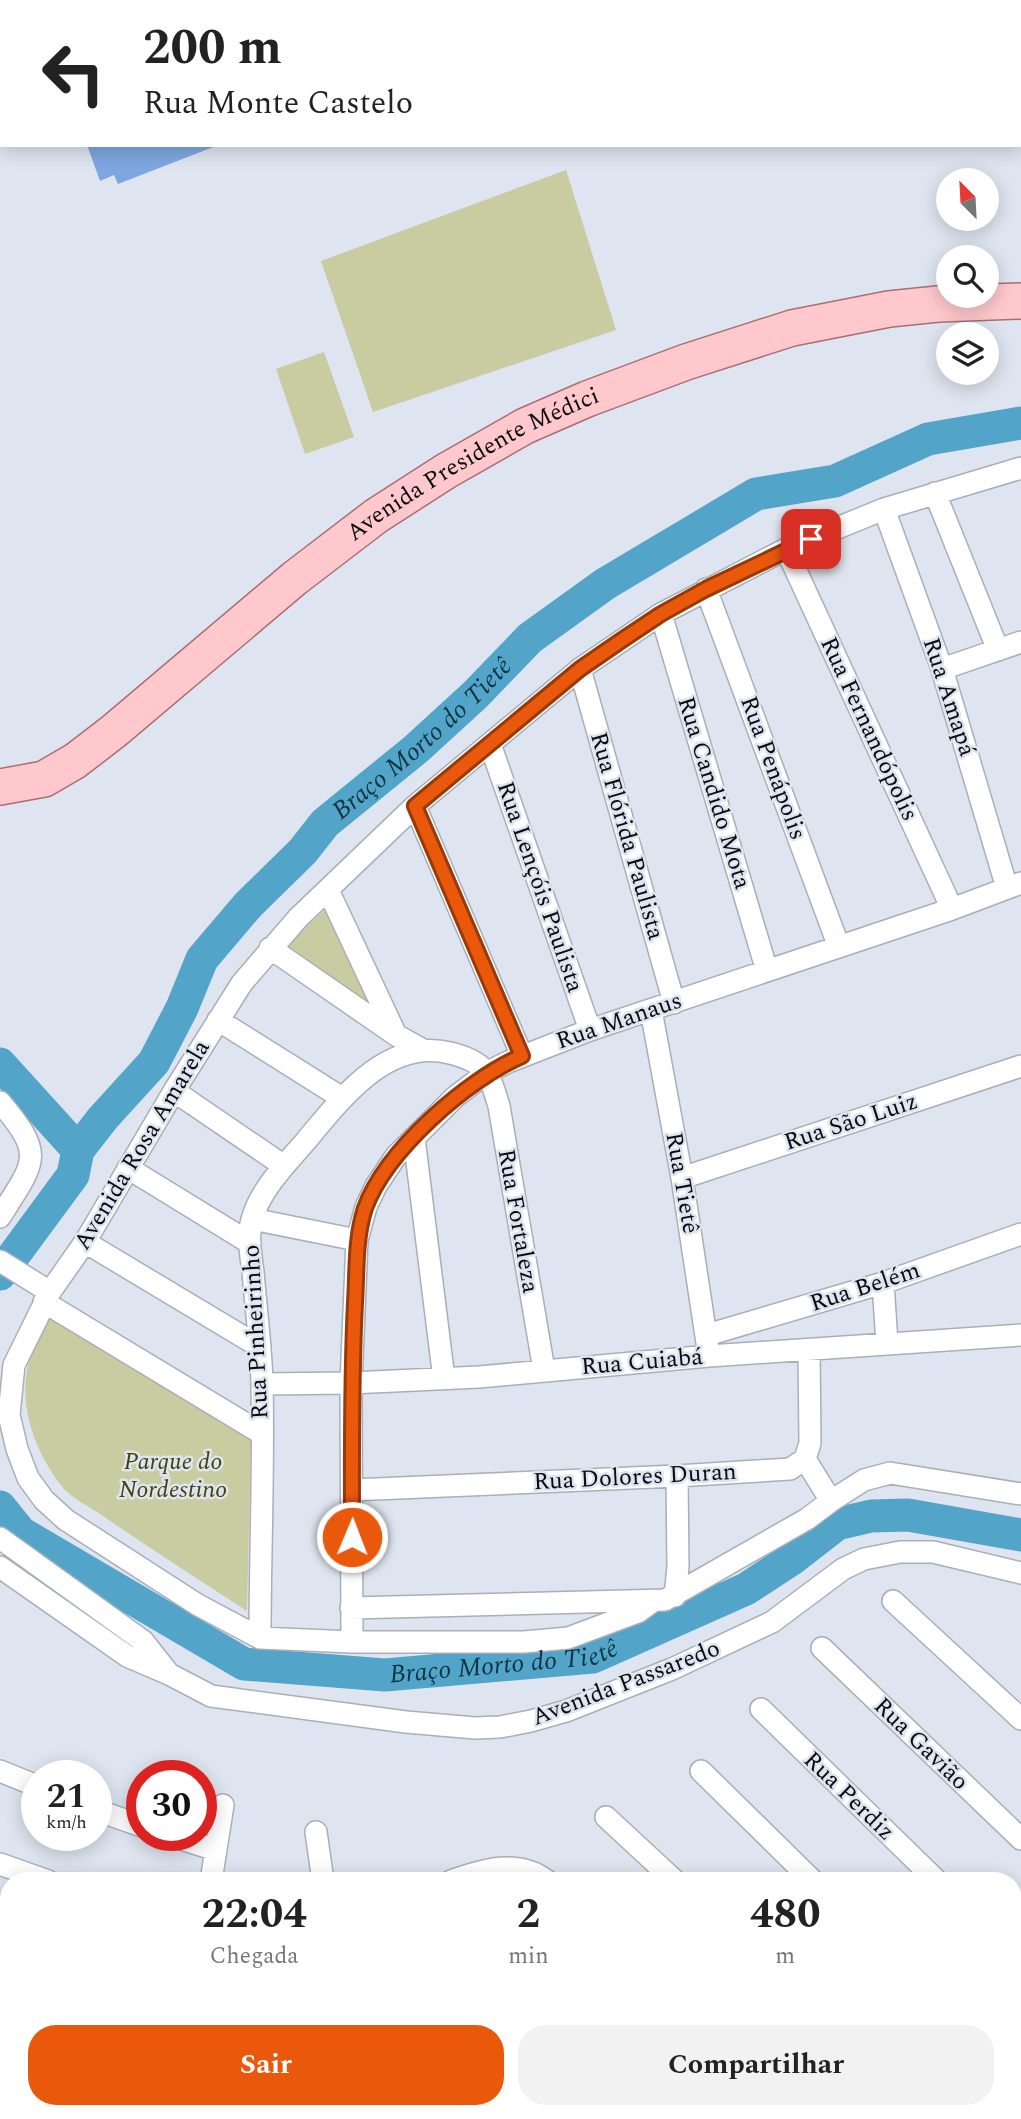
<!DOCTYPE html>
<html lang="pt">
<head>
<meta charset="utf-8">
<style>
  body { margin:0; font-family:Spectral,serif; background:#f2f2f2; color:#222; height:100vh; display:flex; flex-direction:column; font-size:26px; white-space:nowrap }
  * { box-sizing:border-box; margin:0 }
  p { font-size:23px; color:#767676 }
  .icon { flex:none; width:38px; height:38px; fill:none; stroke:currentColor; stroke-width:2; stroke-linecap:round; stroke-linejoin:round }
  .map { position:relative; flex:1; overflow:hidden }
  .sheet { position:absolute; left:0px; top:1872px; width:1022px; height:247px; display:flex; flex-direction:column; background:#fff; border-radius:28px 28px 0 0; box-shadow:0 4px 18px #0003 }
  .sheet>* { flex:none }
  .guide { position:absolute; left:0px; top:0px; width:1022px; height:147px; box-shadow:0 4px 18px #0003; background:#fff; color:#222; overflow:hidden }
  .needle { width:46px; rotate:336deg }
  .tools { position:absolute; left:936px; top:168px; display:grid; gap:14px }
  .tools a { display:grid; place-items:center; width:63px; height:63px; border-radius:50%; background:#fff; box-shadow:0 4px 18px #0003; font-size:35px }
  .speed { position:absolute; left:21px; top:1760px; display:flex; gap:14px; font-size:35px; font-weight:700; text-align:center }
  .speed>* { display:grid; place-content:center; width:91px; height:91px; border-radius:50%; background:#fff; box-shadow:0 4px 18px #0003; line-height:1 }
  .speed small { font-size:18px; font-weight:400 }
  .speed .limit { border:10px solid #d22; background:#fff; color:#111 }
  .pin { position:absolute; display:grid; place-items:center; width:60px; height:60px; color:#fff; margin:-30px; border-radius:14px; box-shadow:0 4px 10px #0006 }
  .me { position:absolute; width:77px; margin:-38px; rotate:1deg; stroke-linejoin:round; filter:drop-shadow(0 0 5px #0008) }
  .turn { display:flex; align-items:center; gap:24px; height:147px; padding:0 28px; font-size:32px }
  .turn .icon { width:91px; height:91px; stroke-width:2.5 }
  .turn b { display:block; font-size:49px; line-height:60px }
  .eta { display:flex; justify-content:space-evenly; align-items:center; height:119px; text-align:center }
  .eta b { font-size:42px; font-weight:700; line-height:49px }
  .button { display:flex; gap:14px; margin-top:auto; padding:14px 28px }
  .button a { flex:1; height:80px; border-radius:28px; background:#ea580c; color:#fff; font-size:28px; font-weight:700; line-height:80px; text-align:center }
  .button a+a { background:#f2f2f2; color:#222 }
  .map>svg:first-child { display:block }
  .green { fill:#c9cba0 }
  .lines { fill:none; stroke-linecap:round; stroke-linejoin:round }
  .river { stroke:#52a5c8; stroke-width:33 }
  .building { fill:#7ea7e0 }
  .minor-casing { stroke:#a8afb9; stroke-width:24 }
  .primary-casing { stroke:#a96e74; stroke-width:38 }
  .minor { stroke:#fff; stroke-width:21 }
  .primary { stroke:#ffc8cc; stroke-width:35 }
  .route-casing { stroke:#983908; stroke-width:18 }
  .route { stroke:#ea580c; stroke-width:12 }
  .labels { text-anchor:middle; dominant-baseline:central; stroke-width:5; stroke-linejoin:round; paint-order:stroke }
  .street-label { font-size:24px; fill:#0a0c0f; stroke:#dee5f0 }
  .park-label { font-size:24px; font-style:italic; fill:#404107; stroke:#dee5f0 }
  .water-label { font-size:26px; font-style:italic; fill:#0e3444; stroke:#dee5f0 }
</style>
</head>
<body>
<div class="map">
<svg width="1021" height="2119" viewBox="0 0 1021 2119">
  <rect width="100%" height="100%" fill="#dee5f0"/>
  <path class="green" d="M566,170L616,330L373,412L321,261Z
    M324,352L354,437L305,454L276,369Z
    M328,907L383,1021L285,946Z
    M51,1316L251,1439L247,1611C199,1580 151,1549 103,1516C90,1507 69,1497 60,1484C22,1433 10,1370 51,1316Z"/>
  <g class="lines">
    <g class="river">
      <path d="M0,1064L78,1150"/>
      <path id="s1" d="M0,1274L73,1175L78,1150L103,1118L154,1062L182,1008L202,959L248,905L303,851L325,823L416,749L475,695L530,638L605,584L756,494L835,481L928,439L1021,423"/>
      <path id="s2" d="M0,1507L21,1533L244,1664L385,1675L593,1657L746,1589L792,1559L837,1524L871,1516L908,1515L1021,1535"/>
    </g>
  </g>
  <path class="building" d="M87,145H216V146L118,184L114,175L100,181Z"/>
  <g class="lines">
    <defs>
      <path id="minor" d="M935,493L998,650
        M884,509L942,669L1007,888
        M786,549L952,909
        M706,589L839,947
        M661,614L767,971
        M580,669L674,1003
        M942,669L1021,642
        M490,744L590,1030
        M415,806L522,1056
        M328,890L395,1033
        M270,948L396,1035L421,1049
        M651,1010L682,1178L709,1356
        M218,1020L342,1098
        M174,1091L284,1166
        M0,1102C46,1156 35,1161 0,1217
        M414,1138L444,1379
        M128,1168L250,1243
        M682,1178L1021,1066
        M252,1219L357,1240
        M85,1242L260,1347
        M0,1261L50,1292
        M883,1283L887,1343
        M44,1302L261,1433
        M707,1335L883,1283L1021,1234
        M262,1384L351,1383L479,1377L709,1356L1021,1335
        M352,1490L677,1476L790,1469L805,1459L810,1443L809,1350
        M831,1501L864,1480L890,1473L1021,1494
        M0,1538L143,1641L169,1674
        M0,1567L127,1656L169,1674L211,1696L406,1722L475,1728L500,1727L531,1721L566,1711L672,1669L772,1622L843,1569L864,1559L900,1552H933L1021,1573
        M675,1596L678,1567L677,1476
        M653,1601L638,1612L568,1638L524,1642H352L260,1638L198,1605L66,1520L44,1500L28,1478L17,1449L9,1415L14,1365L50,1292L85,1242L174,1091L242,983L298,918L415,806L580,669L661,614L786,549L884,509L1021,468
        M893,1601L1021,1719
        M351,1608L665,1600L807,1519L831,1501L805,1459
        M260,1638C260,1553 264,1468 262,1383C261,1346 256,1309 253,1272C251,1256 247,1236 252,1220C259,1191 286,1164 305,1142C341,1099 387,1037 450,1053C487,1062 489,1074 499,1106L544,1370
        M352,1642L351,1383L357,1240L366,1207L376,1186L396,1156L455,1097L488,1072L508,1062L590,1030L952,909L1021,883
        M822,1648L1021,1839
        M761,1709L937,1881
        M0,1771L37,1786
        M701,1771L813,1881
        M96,1810L142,1826
        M606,1817L675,1881
        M316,1832L323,1881
        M172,1836L216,1850
        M0,1864L48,1881
        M211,1881L223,1805
        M451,1881C482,1870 518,1858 547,1881
        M1013,1954L1021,1961
        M0,1960L9,1964
        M1013,2044L1021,2035
        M0,2061L9,2065
        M124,2110L146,2119
        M276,2110L279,2119
        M777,2111L799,2119
        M370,2119L389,2110
        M949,2119L957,2110"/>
      <g id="primary">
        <path id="s3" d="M0,787L44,779L75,761L114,731L295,578L376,516L446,471L525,426L587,399L686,362L792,328L889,309L938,304L1021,301"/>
      </g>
    </defs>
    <use href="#minor" class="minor-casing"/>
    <use href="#primary" class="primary-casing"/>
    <use href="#minor" class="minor"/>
    <use href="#primary" class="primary"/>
  </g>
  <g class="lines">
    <defs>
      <path id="route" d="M352,1537C352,1459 351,1381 355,1303C357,1271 355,1239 365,1208C386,1151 466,1080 522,1056L415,806L580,669L622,640L661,614L706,589L811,539"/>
    </defs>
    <use href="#route" class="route-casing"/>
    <use href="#route" class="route"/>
  </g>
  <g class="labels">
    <g class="street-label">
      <text stroke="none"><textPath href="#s3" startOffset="579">Avenida Presidente Médici</textPath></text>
      <text transform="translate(949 697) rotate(72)">Rua Amapá</text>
      <text transform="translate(869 729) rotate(65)">Rua Fernandópolis</text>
      <text transform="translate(773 768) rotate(70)">Rua Penápolis</text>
      <text transform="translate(714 793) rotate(73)">Rua Candido Mota</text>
      <text transform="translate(627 836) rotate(74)">Rua Flórida Paulista</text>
      <text transform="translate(540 887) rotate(71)">Rua Lençóis Paulista</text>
      <text transform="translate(619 1021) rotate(-19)">Rua Manaus</text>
      <text transform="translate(851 1122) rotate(-18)">Rua São Luiz</text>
      <text transform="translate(142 1145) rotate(-59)">Avenida Rosa Amarela</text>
      <text transform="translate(682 1183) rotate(80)">Rua Tietê</text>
      <text transform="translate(518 1221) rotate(80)">Rua Fortaleza</text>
      <text transform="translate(865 1287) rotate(-18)">Rua Belém</text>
      <text transform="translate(256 1332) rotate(-93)">Rua Pinheirinho</text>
      <text transform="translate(642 1362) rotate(-5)">Rua Cuiabá</text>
      <text transform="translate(635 1477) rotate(-3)">Rua Dolores Duran</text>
      <text transform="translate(626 1683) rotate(-21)">Avenida Passaredo</text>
      <text transform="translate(921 1744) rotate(44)">Rua Gavião</text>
      <text transform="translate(849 1796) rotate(44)">Rua Perdiz</text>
    </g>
    <g class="park-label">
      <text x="173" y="1462">Parque do<tspan x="173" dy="28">Nordestino</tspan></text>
    </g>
    <g class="water-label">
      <text stroke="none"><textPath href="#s1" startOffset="691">Braço Morto do Tietê</textPath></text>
      <text stroke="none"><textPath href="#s2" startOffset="553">Braço Morto do Tietê</textPath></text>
    </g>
  </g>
</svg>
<div class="tools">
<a><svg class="needle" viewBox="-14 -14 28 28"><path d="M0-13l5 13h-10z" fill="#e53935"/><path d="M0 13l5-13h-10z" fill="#767676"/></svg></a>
<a><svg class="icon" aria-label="search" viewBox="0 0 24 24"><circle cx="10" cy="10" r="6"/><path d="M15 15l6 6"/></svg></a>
<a><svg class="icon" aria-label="layers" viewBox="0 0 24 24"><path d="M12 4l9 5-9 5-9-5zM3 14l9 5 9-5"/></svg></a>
</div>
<div class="speed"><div>21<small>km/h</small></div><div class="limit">30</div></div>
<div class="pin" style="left:811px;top:539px;background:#d93025"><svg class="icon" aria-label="arrive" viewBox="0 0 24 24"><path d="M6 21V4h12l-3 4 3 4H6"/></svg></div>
<svg class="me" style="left:352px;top:1537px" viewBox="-20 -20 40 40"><circle r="17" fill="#ea580c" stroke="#fff" stroke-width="3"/><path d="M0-11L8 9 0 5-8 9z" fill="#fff"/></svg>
<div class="guide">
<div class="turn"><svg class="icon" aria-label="left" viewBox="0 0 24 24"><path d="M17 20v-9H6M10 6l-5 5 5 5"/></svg><div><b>200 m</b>Rua Monte Castelo</div></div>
</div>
<section class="sheet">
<div class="eta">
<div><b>22:04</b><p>Chegada</p></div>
<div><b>2</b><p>min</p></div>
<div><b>480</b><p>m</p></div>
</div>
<div class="button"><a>Sair</a><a>Compartilhar</a></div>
</section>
</div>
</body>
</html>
